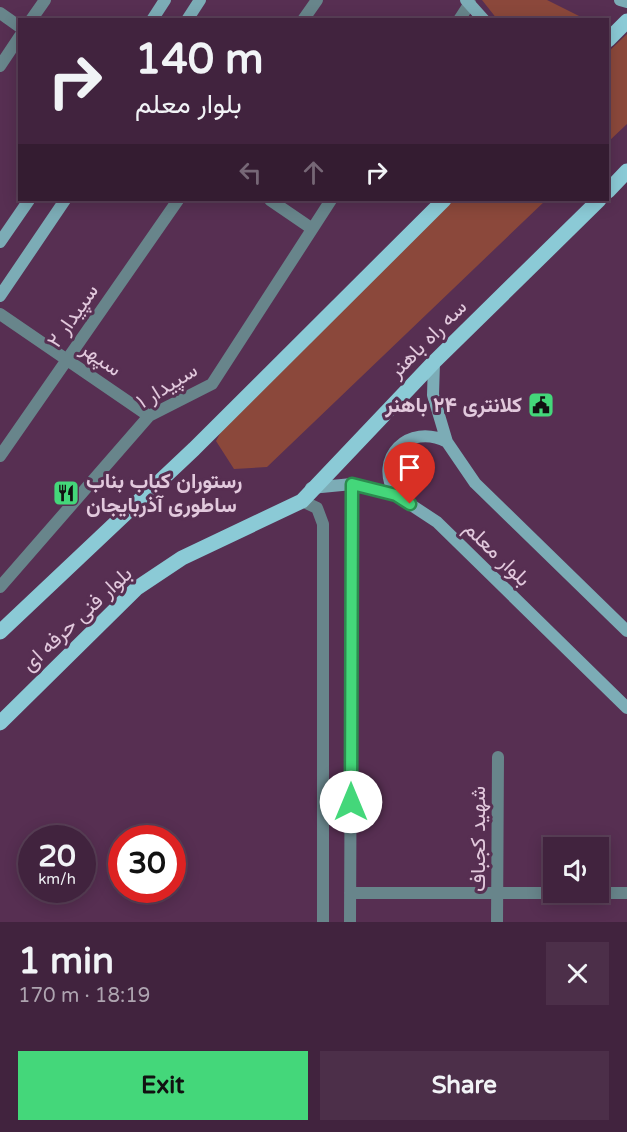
<!DOCTYPE html>
<html lang="en">
<head>
<meta charset="utf-8">
<style>
  body { margin:0; font-family:"Varela Round",Vazirmatn,sans-serif; background:#4c2f49; color:#f1f3f6; height:100vh; display:flex; flex-direction:column; font-size:22px; white-space:nowrap }
  * { box-sizing:border-box; margin:0 }
  p { font-size:20px; color:#aea4b0 }
  .icon { flex:none; width:33px; height:33px; fill:none; stroke:currentColor; stroke-width:2; stroke-linecap:round; stroke-linejoin:round }
  .map { position:relative; height:922px; overflow:hidden }
  .panel { display:flex; flex-direction:column; background:#41233e; flex:1 }
  .panel>* { flex:none }
  .guide { position:absolute; left:18px; top:18px; width:591px; height:183px; border-radius:0px; box-shadow:0 3px 15px #0003,0 0 0 2px #5a4058; background:#41233e; color:#f1f3f6; overflow:hidden }
  .buttons { position:absolute; left:543px; top:837px; display:grid; gap:12px }
  .buttons a { display:grid; place-items:center; width:66px; height:66px; border-radius:0px; background:#41233e; box-shadow:0 3px 15px #0003,0 0 0 2px #5a4058; font-size:30px }
  .speed { position:absolute; left:18px; top:825px; display:flex; gap:12px; font-size:30px; font-weight:700; text-align:center }
  .speed>* { display:grid; place-content:center; width:78px; height:78px; border-radius:50%; background:#41233e; box-shadow:0 3px 15px #0003,0 0 0 2px #5a4058; line-height:1 }
  .speed small { font-size:15px; font-weight:400 }
  .speed .limit { border:9px solid #d22; background:#fff; color:#111 }
  .pin { position:absolute; display:grid; place-items:center; width:51px; height:51px; color:#fff; margin:-62px -26px; border-radius:50% 50% 50% 0; rotate:-45deg; box-shadow:0 0 6px #0007 }
  .pin .icon { rotate:45deg }
  .me { position:absolute; width:66px; margin:-33px; rotate:0deg; stroke-linejoin:round; filter:drop-shadow(0 0 4px #0008) }
  .turn { display:flex; align-items:center; gap:21px; height:126px; padding:0 18px; font-size:27px }
  .turn .icon { width:78px; height:78px; stroke-width:2.5 }
  .turn b { display:block; font-size:42px; line-height:51px }
  .lanes { display:flex; align-items:center; height:57px; padding:0 18px; background:#0003; justify-content:center; gap:30px; direction:ltr }
  .lanes .off { opacity:.35 }
  .round { display:grid; place-items:center; flex:none; width:63px; height:63px; border-radius:0px; background:#4c2f49 }
  .summary { display:flex; align-items:center; justify-content:space-between; height:102px; padding:0 18px }
  h1 { font-size:36px; font-weight:700; line-height:45px }
  .action { display:flex; gap:12px; margin-top:auto; padding:12px 18px }
  .action a { flex:1; height:69px; border-radius:0px; background:#44d77a; color:#111; font-size:24px; font-weight:700; line-height:69px; text-align:center }
  .action a+a { background:#4c2f49; color:#f1f3f6 }
  .map>svg:first-child { display:block }
  .green { fill:#8b483b }
  .lines { fill:none; stroke-linecap:round; stroke-linejoin:round }
  .street { stroke:#68858b; stroke-width:12 }
  .secondary { stroke:#7cacb6; stroke-width:12 }
  .primary { stroke:#8bcad6; stroke-width:15 }
  .route-casing { stroke:#2c8c4f; stroke-width:15 }
  .route { stroke:#44d77a; stroke-width:10 }
  .labels { text-anchor:middle; dominant-baseline:central; stroke-width:6; stroke-linejoin:round; paint-order:stroke }
  .street-label { font-size:21px; fill:#e2c9dd; stroke:#572f52 }
  .poi-label { font-size:21px; font-weight:bold; fill:#e2c9dd; stroke:#572f52; text-anchor:end }
</style>
</head>
<body>
<div class="map">
<svg width="627" height="922" viewBox="0 0 627 922">
  <rect width="100%" height="100%" fill="#572f52"/>
  <path class="green" d="M482,0H547L585,19H497Z
    M627,34V124L608,142V52Z
    M454,200H546L267,467L234,469L216,441L232,411Z"/>
  <g class="lines">
    <path class="street" d="M0,13L20,27
      M31,20L45,0
      M303,20L317,0
      M459,20L470,3
      M0,66L20,36
      M270,200L311,228
      M0,314L149,416
      M0,456L178,200
      M302,501L317,508L323,524V922
      M0,587L149,416L212,384L331,200
      M350,893H627
      M350,922L352,484
      M497,922L498,757"/>
    <path class="secondary" d="M466,0L484,20
      M620,0L627,2
      M152,20L165,0
      M187,20L200,0
      M0,242L29,200
      M0,296L65,200
      M434,362L433,395L447,442L475,483L627,631
      M311,488L352,484L396,495L437,522L627,708
      M396,495C372,458 409,422 447,442"/>
    <path class="primary" d="M608,40L627,21
      M608,191L627,171
      M0,632L194,449L444,200
      M0,723L137,588L182,558L302,501L434,362L599,200"/>
  </g>
  <g class="lines">
    <defs>
      <path id="route" d="M351,802L352,484L396,495L410,504"/>
    </defs>
    <use href="#route" class="route-casing"/>
    <use href="#route" class="route"/>
  </g>
  <defs>
    <symbol id="civic-square" viewBox="-11 -11 22 22"><rect x="-9" y="-9" width="18" height="18" rx="4" fill="#44d77a" stroke="#572f52"/><path d="M-.6-6.5H3V-4.5H.6V-3L4-1V1h2V6H-6V1h2V-1L-.6-3ZM-1.2 2.5V6h2.4V2.5Z" fill="#111"/></symbol>
    <symbol id="restaurant-square" viewBox="-11 -11 22 22"><rect x="-9" y="-9" width="18" height="18" rx="4" fill="#44d77a" stroke="#572f52"/><path d="M-5-6h1v4h1v-4h1v4h1v-4h1v5L-1.5 .5V6h-2V.5L-5-1ZM5-6V6H3V1.5H1.5Q1.5-4 5-6Z" fill="#111"/></symbol>
  </defs>
  <g fill-rule="evenodd">
    <use href="#civic-square" x="526" y="390" width="30" height="30"/>
    <use href="#restaurant-square" x="51" y="478" width="30" height="30"/>
  </g>
  <g class="labels">
    <g class="street-label">
      <text transform="translate(73 316) rotate(-55)">سپیدار ۲</text>
      <text transform="translate(428 339) rotate(-45)">سه راه باهنر</text>
      <text transform="translate(101 359) rotate(35)">سپهر</text>
      <text transform="translate(167 386) rotate(-32)">سپیدار ۱</text>
      <text transform="translate(497 554) rotate(44)">بلوار معلم</text>
      <text transform="translate(77 619) rotate(-43)">بلوار فنی حرفه ای</text>
      <text transform="translate(478 839) rotate(-90)">شهید کجباف</text>
    </g>
    <g class="poi-label">
      <text x="522" y="405">کلانتری ۲۴ باهنر</text>
      <text x="86" y="481" text-anchor="start">رستوران کباب بناب<tspan x="86" dy="24">ساطوری آذربایجان</tspan></text>
    </g>
  </g>
</svg>
<div class="buttons">
<a><svg class="icon" aria-label="sound" viewBox="0 0 24 24"><path d="M4 9h4l5-4v14l-5-4H4zM17 9q2 3 0 6"/></svg></a>
</div>
<div class="speed"><div>20<small>km/h</small></div><div class="limit">30</div></div>
<div class="pin" style="left:410px;top:504px;background:#d93025"><svg class="icon" aria-label="arrive" viewBox="0 0 24 24"><path d="M6 21V4h12l-3 4 3 4H6"/></svg></div>
<svg class="me" style="left:351px;top:802px" viewBox="-20 -20 40 40"><circle r="19" fill="#fff"/><path d="M0-13L10 11 0 6-10 11z" fill="#44d77a"/></svg>
<div class="guide">
<div class="turn"><svg class="icon" aria-label="right" viewBox="0 0 24 24"><path d="M7 20v-9h11M14 6l5 5-5 5"/></svg><div><b>140 m</b>بلوار معلم</div></div>
<div class="lanes"><svg class="icon off" aria-label="left" viewBox="0 0 24 24"><path d="M17 20v-9H6M10 6l-5 5 5 5"/></svg><svg class="icon off" aria-label="ahead" viewBox="0 0 24 24"><path d="M12 20V5M6 11l6-6 6 6"/></svg><svg class="icon" aria-label="right" viewBox="0 0 24 24"><path d="M7 20v-9h11M14 6l5 5-5 5"/></svg></div>
</div>
</div>
<section class="panel">
<div class="summary"><div><h1>1 min</h1><p>170 m · 18:19</p></div><a class="round"><svg class="icon" aria-label="close" viewBox="0 0 24 24"><path d="M6 6l12 12M18 6L6 18"/></svg></a></div>
<div class="action"><a>Exit</a><a>Share</a></div>
</section>
</body>
</html>
